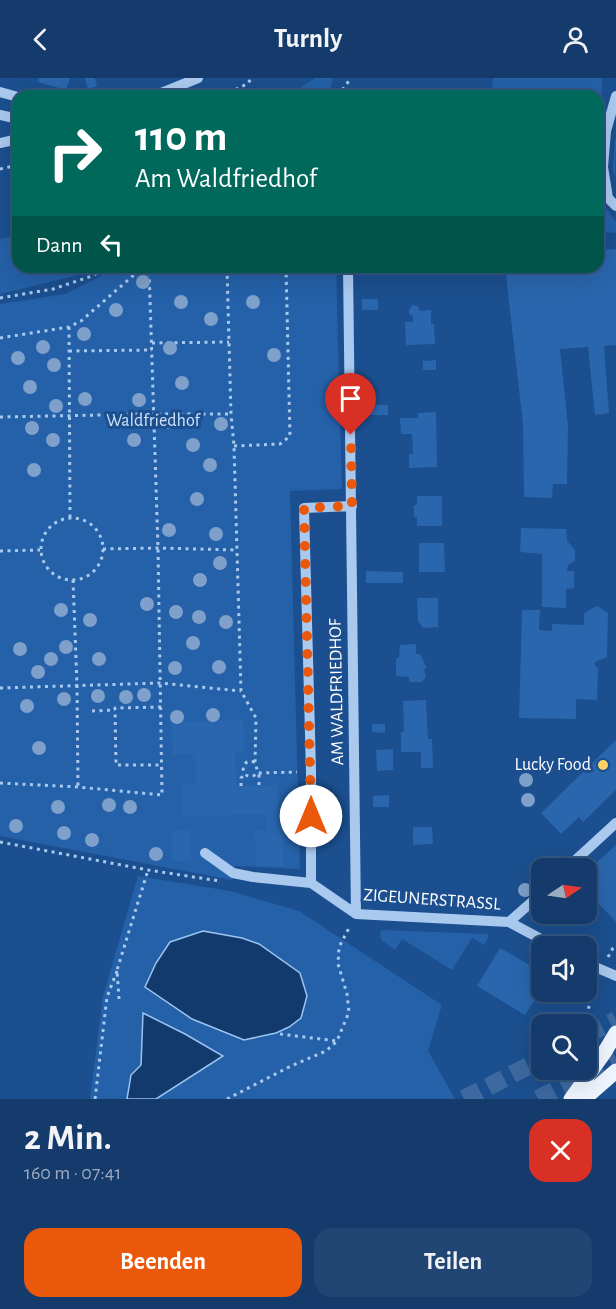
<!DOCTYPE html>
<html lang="de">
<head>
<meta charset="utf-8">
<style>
  body { margin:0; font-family:"Alegreya Sans",sans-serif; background:#214673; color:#f1f3f6; height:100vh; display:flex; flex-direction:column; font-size:22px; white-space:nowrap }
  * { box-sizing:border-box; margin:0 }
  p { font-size:20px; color:#9dadc1 }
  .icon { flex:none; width:33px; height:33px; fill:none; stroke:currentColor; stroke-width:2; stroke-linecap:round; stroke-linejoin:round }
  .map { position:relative; height:1021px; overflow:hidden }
  .panel { display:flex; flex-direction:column; background:#143b6b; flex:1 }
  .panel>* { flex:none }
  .hud { position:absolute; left:12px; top:12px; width:592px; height:183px; border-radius:18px; box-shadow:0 6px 24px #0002,0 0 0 2px #33557e; background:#00695c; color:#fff; overflow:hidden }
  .needle { width:39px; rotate:77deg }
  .fabs { position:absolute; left:531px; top:780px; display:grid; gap:12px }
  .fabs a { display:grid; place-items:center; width:66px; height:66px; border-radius:12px; background:#143b6b; box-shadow:0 6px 24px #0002,0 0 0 2px #33557e; font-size:30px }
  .pin { position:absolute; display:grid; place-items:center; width:51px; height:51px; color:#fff; margin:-62px -26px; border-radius:50% 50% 50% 0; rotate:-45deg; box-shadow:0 0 6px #0007 }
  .pin .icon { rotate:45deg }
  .me { position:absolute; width:66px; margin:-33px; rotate:0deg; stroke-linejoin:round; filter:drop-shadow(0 0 4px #0008) }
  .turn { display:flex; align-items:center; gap:21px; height:126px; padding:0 24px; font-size:27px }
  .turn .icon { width:78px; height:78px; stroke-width:2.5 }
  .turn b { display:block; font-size:42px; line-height:51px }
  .then { display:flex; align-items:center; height:57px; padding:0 24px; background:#0003; gap:12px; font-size:22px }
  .round { display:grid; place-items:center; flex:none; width:63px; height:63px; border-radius:18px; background:#214673 }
  .overview { display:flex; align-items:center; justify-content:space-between; height:102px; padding:0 24px }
  h1 { font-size:36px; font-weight:600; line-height:45px }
  .button { display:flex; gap:12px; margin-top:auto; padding:12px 24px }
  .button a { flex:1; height:69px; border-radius:18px; background:#ea580c; color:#fff; font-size:24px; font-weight:600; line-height:69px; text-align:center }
  .button a+a { background:#214673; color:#f1f3f6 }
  header { display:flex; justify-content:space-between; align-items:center; height:78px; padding:0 24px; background:#143b6b; font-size:27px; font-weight:600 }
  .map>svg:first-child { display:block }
  .green { fill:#2461a8 }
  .water { fill:#123a6d; stroke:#9cc4f0; stroke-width:1.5 }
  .building { fill:#2a66ad }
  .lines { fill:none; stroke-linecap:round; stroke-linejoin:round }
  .highway-tunnel { stroke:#3d69a0; stroke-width:18; stroke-dasharray:18 9; stroke-linecap:butt }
  .path { stroke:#a9c9ee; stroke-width:3; stroke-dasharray:3 4.5; stroke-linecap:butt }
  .minor { stroke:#a9c9ee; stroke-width:10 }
  .major { stroke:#f0f6ff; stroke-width:15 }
  .tree { fill:#7ea0ca }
  .route { stroke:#ea580c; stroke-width:10; stroke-dasharray:0 18 }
  .poi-dot { fill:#ffd166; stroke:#1b4f8f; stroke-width:2 }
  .labels { text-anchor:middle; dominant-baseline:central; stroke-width:6; stroke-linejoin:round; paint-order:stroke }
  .park-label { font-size:18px; fill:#cfe3fa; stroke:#1b4f8f }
  .street-label { font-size:18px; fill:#fff; stroke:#1b4f8f }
  .poi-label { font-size:18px; fill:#fff; stroke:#1b4f8f; text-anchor:end }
</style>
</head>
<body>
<header><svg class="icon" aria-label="back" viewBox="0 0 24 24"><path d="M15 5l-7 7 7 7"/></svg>Turnly<svg class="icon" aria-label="person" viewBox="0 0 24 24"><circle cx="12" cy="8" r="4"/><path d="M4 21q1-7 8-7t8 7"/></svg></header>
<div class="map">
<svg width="616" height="1021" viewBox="0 0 616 1021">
  <rect width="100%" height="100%" fill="#1b4f8f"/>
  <path class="green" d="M315,0H333L328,18H288Z
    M493,0H602L599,95L598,18H491Z
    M599,120L616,144V155L599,154Z
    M18,157V189H94L74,198L0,216V161Z
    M119,189H336L342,411L290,413L300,791L235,788L232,802L0,758V226L65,216Z
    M138,798L230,813L299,833L442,927L428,973L455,1021H90L103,918Z
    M382,852L487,856L489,858L484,867L472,860L452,892L402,861L395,872L381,862L380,854Z"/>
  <path class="water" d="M203,853L242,860L259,866L300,895L307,918L301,940L289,949L276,955L244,962L192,941L145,909L156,885L170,864Z
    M143,935L185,956L223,978L156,1021H127L131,997L141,987Z"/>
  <path class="building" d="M39,0H70L66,12L38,4Z
    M85,0H95L97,8L88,11Z
    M615,61H616L615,100L613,92Z
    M616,171V267L604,268L609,335L595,337L588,269L560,271L568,348L567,406H553L552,420L524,419L523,346L505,189H598V172Z
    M362,221H378V232H362Z
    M412,227L418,228L420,233L431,232V246H434L435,266L406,267L405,244H413V239L409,236V233Z
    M436,282V292H423V283Z
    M364,326L388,327V337H364Z
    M436,334L437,389L409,390V376H413L412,356H401L400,340H418V335Z
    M417,418H442V448H417V439H414V427H417Z
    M521,450L566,451L567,463L575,472V483L568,487L567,493H574V510L566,511V530L542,529V476L520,474Z
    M419,465H444L445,494H419Z
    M366,493L403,494V505H366Z
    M417,520H438V549L423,550L418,543Z
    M597,528L608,535L607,579L595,584V589H598L597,622L576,621V641L519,640L522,532H540L539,552L552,553V546L584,547V535Z
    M416,566V576H420L427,590L424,591L426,599L421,604H410L409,599L396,598V580H399L400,567Z
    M426,622L428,661H432L433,690H421V674H401V654H404L403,623Z
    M243,642L245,674H235L236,708L278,707L279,736H284L283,788H256L255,753H267V736L182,739L181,707L196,706L195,676L173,677L172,644Z
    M372,646H385V655L372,654Z
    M616,662V712L583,744L579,739L561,756L541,735Z
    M393,671V692L377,693L376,672Z
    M389,717V729H373V718Z
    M413,749H432L433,766L413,767Z
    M172,753H191V783H172Z
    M616,767V844L586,812V794Z
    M500,870L542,894V911L525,937L477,908Z"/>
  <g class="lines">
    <path class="highway-tunnel" d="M586,957L616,942
      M464,1021L542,981
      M538,1021L616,980"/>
    <path class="path" d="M222,18L247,6L252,0
      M338,18L351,0
      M0,91L18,87
      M227,191L270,189
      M0,220L53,211L92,198L110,189
      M69,249L70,439
      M0,260L69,249L81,243L135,196L149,190L227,191L231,336L234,368L241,613L256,640L255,684L258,695L297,694
      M152,265L229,264
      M69,273L152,272
      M0,339L154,336H231
      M234,368L280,366L290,358L286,189
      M41 471a31 31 0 1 1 62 0a31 31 0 1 1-62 0Z
      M103,471L158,470L236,472
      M0,473L40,472
      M73,502L77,607L78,709
      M0,610L160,605L241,613
      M161,629L115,630L116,687H161
      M92,633L115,632
      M255,684C236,679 242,708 258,695
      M0,705L78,709L162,717L158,470L149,190
      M259,707V694
      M241,708V700L245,696
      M0,764L148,792L220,803
      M608,879L613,870L616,868
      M119,921L117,892L148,792
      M280,956L337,963
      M595,960C587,940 586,923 596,903
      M95,1021L107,919L117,893
      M227,1021L291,988L326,973L337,963L349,934L347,916L338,886L339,869L350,848"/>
    <path class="minor" d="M0,14L18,19
      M154,18L198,0
      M616,18L606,53L603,89L608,120L616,128
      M0,37L18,41
      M0,65L18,61
      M348,189L356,836
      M205,775L233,795L253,799L311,805L356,836L509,844L554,868
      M567,790L616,745
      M311,805V693L304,430L352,428
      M509,844L542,815
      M586,885L616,898"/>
    <path class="major" d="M571,1021L604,975L616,955
      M584,1021L616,993"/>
  </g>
  <g class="tree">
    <circle cx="143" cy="204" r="7"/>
    <circle cx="181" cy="224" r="7"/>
    <circle cx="253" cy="224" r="7"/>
    <circle cx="116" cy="232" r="7"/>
    <circle cx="211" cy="241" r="7"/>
    <circle cx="84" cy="256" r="7"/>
    <circle cx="43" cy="269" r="7"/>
    <circle cx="170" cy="270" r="7"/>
    <circle cx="274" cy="277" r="7"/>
    <circle cx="18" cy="280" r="7"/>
    <circle cx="54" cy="287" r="7"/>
    <circle cx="182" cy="305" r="7"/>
    <circle cx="30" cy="309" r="7"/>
    <circle cx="85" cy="321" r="7"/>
    <circle cx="139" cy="322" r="7"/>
    <circle cx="56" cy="328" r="7"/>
    <circle cx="169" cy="344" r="7"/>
    <circle cx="221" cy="346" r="7"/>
    <circle cx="32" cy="350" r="7"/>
    <circle cx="53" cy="362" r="7"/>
    <circle cx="134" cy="362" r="7"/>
    <circle cx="193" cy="367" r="7"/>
    <circle cx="210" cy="387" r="7"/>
    <circle cx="34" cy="392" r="7"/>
    <circle cx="197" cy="421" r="7"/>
    <circle cx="169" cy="452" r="7"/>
    <circle cx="216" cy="456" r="7"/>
    <circle cx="220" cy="485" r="7"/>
    <circle cx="200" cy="502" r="7"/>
    <circle cx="147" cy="526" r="7"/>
    <circle cx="61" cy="532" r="7"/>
    <circle cx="176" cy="534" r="7"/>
    <circle cx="199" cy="539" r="7"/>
    <circle cx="90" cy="542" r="7"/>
    <circle cx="226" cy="544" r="7"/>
    <circle cx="193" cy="565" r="7"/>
    <circle cx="66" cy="569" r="7"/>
    <circle cx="20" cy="571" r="7"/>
    <circle cx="51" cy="581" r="7"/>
    <circle cx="99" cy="581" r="7"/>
    <circle cx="219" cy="589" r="7"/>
    <circle cx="175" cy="590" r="7"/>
    <circle cx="38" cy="594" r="7"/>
    <circle cx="144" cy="617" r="7"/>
    <circle cx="98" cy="618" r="7"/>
    <circle cx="126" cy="619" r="7"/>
    <circle cx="64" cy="621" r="7"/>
    <circle cx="27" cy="628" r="7"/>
    <circle cx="213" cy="637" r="7"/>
    <circle cx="177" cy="639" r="7"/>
    <circle cx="39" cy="670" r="7"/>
    <circle cx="526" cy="702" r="7"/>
    <circle cx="528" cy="722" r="7"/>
    <circle cx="109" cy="727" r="7"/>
    <circle cx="58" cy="729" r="7"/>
    <circle cx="130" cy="729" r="7"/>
    <circle cx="16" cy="748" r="7"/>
    <circle cx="64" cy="755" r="7"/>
    <circle cx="92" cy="762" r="7"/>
    <circle cx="156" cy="776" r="7"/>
    <circle cx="525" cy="812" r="7"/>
  </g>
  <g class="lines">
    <path class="route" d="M311,738L304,430L352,428L351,357"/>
  </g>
  <circle class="poi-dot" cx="603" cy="687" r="6"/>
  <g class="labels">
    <g class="park-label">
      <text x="153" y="343">Waldfriedhof</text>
    </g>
    <g class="street-label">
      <text transform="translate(337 614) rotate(-91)">AM WALDFRIEDHOF</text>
      <text transform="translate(432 822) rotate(4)">ZIGEUNERSTRASSL</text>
    </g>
    <g class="poi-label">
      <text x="591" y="687">Lucky Food</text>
    </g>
  </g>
</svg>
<div class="fabs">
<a><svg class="needle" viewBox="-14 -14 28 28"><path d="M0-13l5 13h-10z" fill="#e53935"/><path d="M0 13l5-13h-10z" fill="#9dadc1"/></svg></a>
<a><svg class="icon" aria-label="sound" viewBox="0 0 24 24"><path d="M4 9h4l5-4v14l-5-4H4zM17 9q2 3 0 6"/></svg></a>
<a><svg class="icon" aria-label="search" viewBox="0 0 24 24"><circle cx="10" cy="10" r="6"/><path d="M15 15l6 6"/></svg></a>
</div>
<div class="pin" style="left:351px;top:357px;background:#d93025"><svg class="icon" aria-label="arrive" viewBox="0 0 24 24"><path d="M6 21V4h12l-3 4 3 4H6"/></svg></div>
<svg class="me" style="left:311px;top:738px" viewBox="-20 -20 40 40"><circle r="19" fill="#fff"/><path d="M0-13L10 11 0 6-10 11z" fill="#ea580c"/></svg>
<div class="hud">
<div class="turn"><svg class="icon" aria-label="right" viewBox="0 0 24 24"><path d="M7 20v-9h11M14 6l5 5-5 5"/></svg><div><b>110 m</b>Am Waldfriedhof</div></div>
<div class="then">Dann<svg class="icon" aria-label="left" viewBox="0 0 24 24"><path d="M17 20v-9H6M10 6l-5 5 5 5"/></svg></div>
</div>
</div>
<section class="panel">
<div class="overview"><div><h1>2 Min.</h1><p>160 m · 07:41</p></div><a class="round" style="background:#d93025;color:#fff"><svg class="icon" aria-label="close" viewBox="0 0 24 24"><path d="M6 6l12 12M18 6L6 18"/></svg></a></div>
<div class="button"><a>Beenden</a><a>Teilen</a></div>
</section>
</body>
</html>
